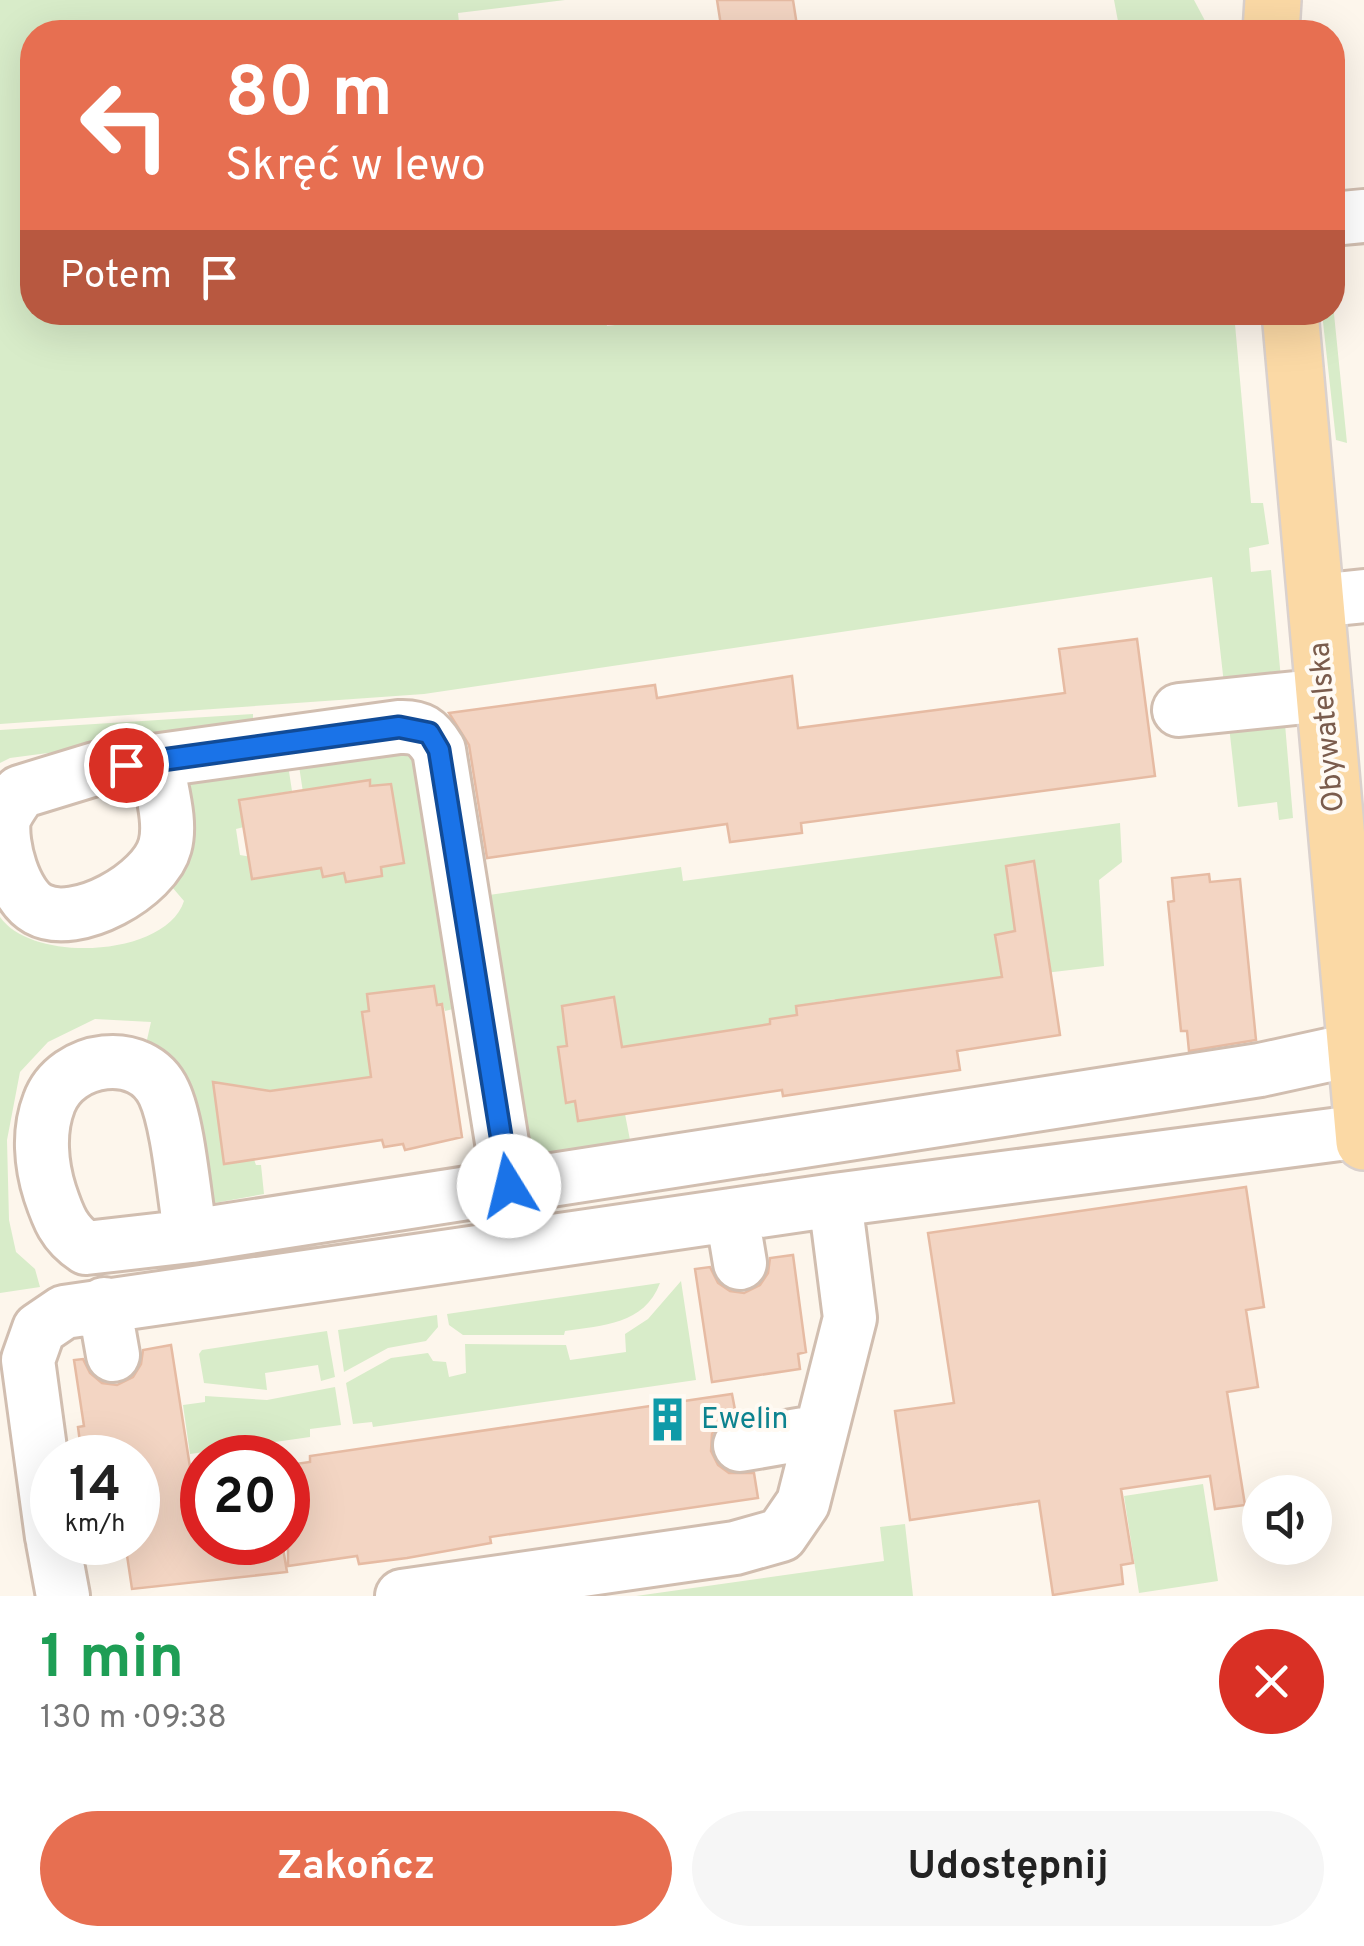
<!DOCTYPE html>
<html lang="pl">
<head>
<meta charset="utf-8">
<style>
  body { margin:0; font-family:Overpass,sans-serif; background:#f6f6f6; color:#222; height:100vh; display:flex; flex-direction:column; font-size:38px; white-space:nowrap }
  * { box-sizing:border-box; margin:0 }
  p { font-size:32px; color:#767676 }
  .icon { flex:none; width:55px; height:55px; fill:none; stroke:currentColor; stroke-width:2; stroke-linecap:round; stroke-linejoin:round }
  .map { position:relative; height:1596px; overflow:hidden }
  .details { display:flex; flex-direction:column; background:#fff; flex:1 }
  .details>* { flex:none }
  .hud { position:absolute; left:20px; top:20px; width:1325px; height:305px; border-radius:40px; box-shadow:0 10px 40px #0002; background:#e76f51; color:#fff; overflow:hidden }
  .buttons { position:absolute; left:1242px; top:1475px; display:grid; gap:20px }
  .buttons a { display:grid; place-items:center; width:90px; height:90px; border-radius:50%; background:#fff; box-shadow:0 10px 40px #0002; font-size:50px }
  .speed { position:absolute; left:30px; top:1435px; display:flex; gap:20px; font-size:50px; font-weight:700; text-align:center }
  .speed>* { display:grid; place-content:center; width:130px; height:130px; border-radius:50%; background:#fff; box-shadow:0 10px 40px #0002; line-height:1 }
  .speed small { font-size:25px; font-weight:400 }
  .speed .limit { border:15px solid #d22; background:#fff; color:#111 }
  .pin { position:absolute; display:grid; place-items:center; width:85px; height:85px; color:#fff; margin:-42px; border:5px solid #fff; border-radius:50%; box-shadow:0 2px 10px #0007 }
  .me { position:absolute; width:110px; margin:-55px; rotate:351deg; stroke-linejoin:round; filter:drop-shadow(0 0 8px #0008) }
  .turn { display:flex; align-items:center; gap:35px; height:210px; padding:0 40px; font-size:45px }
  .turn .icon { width:130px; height:130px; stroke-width:2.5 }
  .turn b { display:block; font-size:70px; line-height:85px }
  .then { display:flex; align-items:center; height:95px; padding:0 40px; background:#0003; gap:20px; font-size:38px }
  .round { display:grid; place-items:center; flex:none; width:105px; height:105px; border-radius:52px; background:#f6f6f6 }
  .summary { display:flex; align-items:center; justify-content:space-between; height:170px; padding:0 40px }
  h1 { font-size:60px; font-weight:700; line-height:75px; color:#1e9e55 }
  .button { display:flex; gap:20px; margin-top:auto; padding:20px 40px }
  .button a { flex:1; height:115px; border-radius:60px; background:#e76f51; color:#fff; font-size:40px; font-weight:700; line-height:115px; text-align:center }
  .button a+a { background:#f6f6f6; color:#222 }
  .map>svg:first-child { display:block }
  .green { fill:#d8ecc9 }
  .building { fill:#f3d5c3; stroke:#e6bba3; stroke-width:2.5 }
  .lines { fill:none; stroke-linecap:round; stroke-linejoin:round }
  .minor-casing { stroke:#d1beb0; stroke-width:58 }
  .major-casing { stroke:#dad1cd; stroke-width:60 }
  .minor { stroke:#fff; stroke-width:52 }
  .major { stroke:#fbd9a5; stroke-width:55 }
  .route-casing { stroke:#114b97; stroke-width:25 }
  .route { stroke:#1a73e8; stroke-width:18 }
  .labels { text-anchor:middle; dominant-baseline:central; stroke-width:8; stroke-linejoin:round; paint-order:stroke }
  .street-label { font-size:30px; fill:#7a5c4d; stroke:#fffaf3 }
  .culture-label { font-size:30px; fill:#0d838f; stroke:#fffaf3; text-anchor:start }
</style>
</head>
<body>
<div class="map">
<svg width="1364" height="1596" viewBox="0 0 1364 1596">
  <rect width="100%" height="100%" fill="#fdf6ec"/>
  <path class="green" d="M0,0H565L458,13L460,32H32V312H605L607,326L716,312L1234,313L1251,503H1263L1269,544L1249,548L1251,572L1271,570L1281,679L1224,684L1212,577L424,694L0,724Z
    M1114,0H1194L1211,32H1120Z
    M1333,304L1347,443L1336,440L1322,313L1332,312Z
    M253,714V726L10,758L0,763V730Z
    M1285,724L1293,818L1279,820L1277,802L1238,807L1229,726Z
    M400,747L415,763L457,1008L445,1011L443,1004L437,1005L434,986L367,994L369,1011L362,1012L375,1097L344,1081L244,1094L243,1087L227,1084L256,1165H261L264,1194L209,1204L144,1053L151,1022L95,1019L48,1042L20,1072L7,1140L9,1220L16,1252L35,1269L40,1287L0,1293V917C33,964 166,957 184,901L172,887L181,863L186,780L288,765L292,791L239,800L244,827L236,829L240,855L344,873L346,882L382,876L381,867L403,863L370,781L304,799L299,766Z
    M1120,823L1122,862L1099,880L1104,966L1045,973L1044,962L1050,961L1042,916L1015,931L995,935L1002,977L838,1014L835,999L796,1006L797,1015L770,1020L772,1033L760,1026L622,1047L614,997L562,1006L567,1046L558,1048L566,1102L575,1101L578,1121L625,1114L630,1140L528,1155L482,896L681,867L683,881Z
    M681,1281L696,1380L373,1427L372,1422L353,1424L346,1383L391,1358L428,1353L433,1361L446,1362L449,1377L466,1373L465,1344L566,1345L570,1360L626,1352L625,1334L648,1319Z
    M660,1283C644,1325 603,1325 565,1331L564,1335H463L449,1325L447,1314Z
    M437,1315L438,1327L426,1341L388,1348L344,1372L338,1330Z
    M327,1331L335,1377L321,1381L318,1365L265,1373L267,1390L204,1383L199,1354L202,1350Z
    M335,1387L341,1425L310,1429V1437L190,1454L183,1405L205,1402V1396L267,1400Z
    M1203,1484L1218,1581L1139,1593L1124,1496Z
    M905,1524L913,1596H636L884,1561L880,1527Z"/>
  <path class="building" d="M717,0H793L798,32H722Z
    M1137,639L1155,776L801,823L802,833L730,842L727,824L487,858L469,745L449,713L655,685L657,698L792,676L798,728L1065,693L1059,649Z
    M370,780V786L391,784L404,863L381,867L382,876L346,882L344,873L323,877L321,868L252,879L239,800Z
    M1034,861L1060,1035L957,1051L960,1070L783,1096L782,1090L578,1121L575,1101L566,1103L558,1047L567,1046L562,1006L614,997L622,1047L770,1024V1019L797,1015L796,1006L1002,977L995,935L1015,931L1006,866Z
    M1209,874L1210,882L1240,879L1256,1040L1189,1051L1187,1031H1181L1168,902L1174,901L1172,878Z
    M434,986L437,1005L442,1004L462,1137L405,1150L403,1144L384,1147L382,1140L224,1164L213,1082L270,1091L371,1077L362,1012L369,1011L367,994Z
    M1246,1187L1264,1307L1246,1310L1258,1387L1227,1392L1245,1505L1215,1509L1210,1476L1121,1489L1133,1563L1121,1565L1123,1584L1053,1595L1039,1501L910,1520L895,1411L954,1403L928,1233Z
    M793,1255L806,1352L798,1354L800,1369L712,1382L695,1269L710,1267L718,1283L730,1291L744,1293L760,1285L768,1273L770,1258Z
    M171,1345L192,1480L202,1479V1542H282L287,1572L132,1589L125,1542H138V1458H82L78,1427L84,1426L74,1360L83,1359L90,1373L102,1383L117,1385L133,1377L141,1364L143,1350Z
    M732,1394L736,1415L722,1421L712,1434L711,1451L718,1465L729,1473H754L758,1498L490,1537L491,1543L407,1558L359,1564L357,1556L288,1566V1465L310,1462V1456Z"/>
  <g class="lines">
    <defs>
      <path id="minor" d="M1332,219L1364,216
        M1316,601L1364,596
        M1179,710L1325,695
        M157,761C160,786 172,821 165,846C155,885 76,930 38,909C14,896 0,844 4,819C7,810 15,800 20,792L95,769L399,727C420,726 428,732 439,750L509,1186
        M732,1215L740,1263
        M191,1236C184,1199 179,1125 164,1093C142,1045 66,1056 49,1103C38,1131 41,1165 50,1193C58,1217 64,1234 86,1248L191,1236L1260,1070L1356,1049
        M104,1304L113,1355
        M740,1445L821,1431
        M52,1537L28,1360L39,1329L64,1312L835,1200L1363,1131
        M53,1542L63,1596
        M402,1596L735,1548L781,1535L803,1503L850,1318L835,1200"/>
      <path id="major" d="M1271,32L1273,0
        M1290,312L1364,1142"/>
    </defs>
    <use href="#minor" class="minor-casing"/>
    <use href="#major" class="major-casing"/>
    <use href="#minor" class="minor"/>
    <use href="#major" class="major"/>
  </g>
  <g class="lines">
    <defs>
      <path id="route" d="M126,765L399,727L429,733L439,750L509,1186"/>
    </defs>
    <use href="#route" class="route-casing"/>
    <use href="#route" class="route"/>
  </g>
  <defs>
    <symbol id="building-bare" viewBox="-9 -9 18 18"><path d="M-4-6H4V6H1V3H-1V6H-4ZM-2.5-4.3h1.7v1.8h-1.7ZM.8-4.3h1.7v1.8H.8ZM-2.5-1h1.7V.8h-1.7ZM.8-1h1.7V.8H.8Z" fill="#0f9aa8" stroke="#fffaf3" stroke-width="2.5" paint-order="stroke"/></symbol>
  </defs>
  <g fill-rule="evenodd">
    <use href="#building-bare" x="636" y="1388" width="63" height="63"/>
  </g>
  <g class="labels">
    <g class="street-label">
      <text transform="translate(1328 727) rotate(-95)">Obywatelska</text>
    </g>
    <g class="culture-label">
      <text x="701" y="1420">Ewelin</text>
    </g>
  </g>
</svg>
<div class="buttons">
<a><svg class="icon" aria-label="sound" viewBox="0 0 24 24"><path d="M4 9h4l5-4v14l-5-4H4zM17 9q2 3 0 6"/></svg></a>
</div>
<div class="speed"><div>14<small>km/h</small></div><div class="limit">20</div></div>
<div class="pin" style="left:126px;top:765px;background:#d93025"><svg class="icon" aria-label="arrive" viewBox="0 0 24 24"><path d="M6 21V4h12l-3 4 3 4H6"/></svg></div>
<svg class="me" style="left:509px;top:1186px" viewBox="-20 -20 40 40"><circle r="19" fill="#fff"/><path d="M0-13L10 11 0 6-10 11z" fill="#1a73e8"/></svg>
<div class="hud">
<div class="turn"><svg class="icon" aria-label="left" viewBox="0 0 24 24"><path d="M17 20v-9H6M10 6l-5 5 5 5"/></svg><div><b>80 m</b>Skręć w lewo</div></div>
<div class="then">Potem<svg class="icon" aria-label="arrive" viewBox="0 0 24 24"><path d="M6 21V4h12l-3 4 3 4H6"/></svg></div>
</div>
</div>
<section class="details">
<div class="summary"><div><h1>1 min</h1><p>130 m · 09:38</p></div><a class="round" style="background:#d93025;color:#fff"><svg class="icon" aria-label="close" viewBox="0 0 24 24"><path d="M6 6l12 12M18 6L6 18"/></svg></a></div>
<div class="button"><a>Zakończ</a><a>Udostępnij</a></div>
</section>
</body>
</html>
